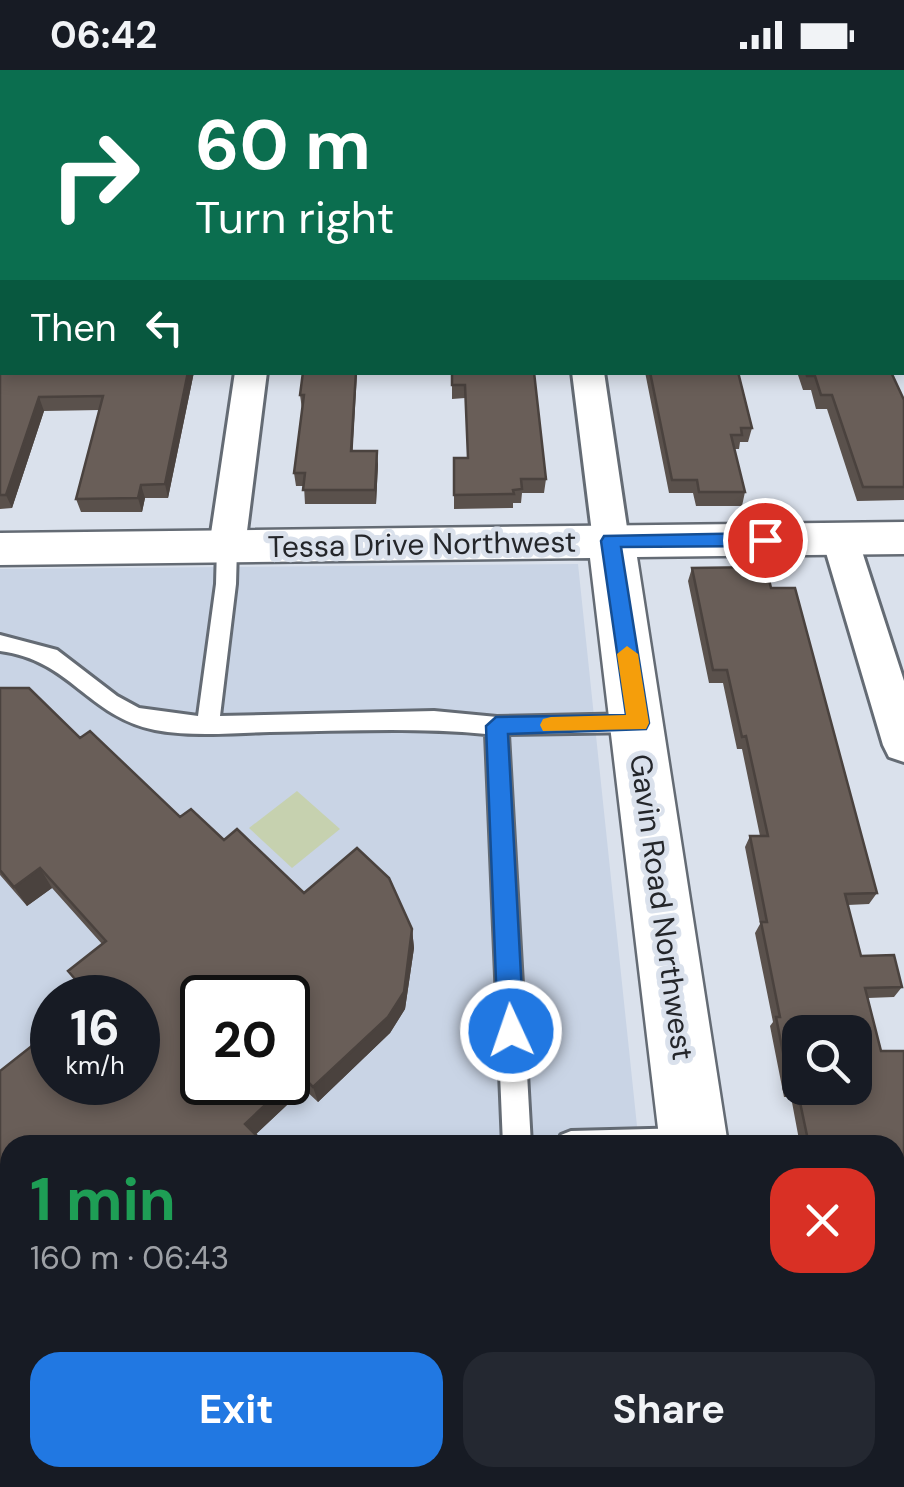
<!DOCTYPE html>
<html lang="en">
<head>
<meta charset="utf-8">
<style>
  body { margin:0; font-family:"DM Sans",sans-serif; background:#242831; color:#f1f3f6; height:100vh; display:flex; flex-direction:column; font-size:38px; white-space:nowrap }
  * { box-sizing:border-box; margin:0 }
  p { font-size:32px; color:#9ea1a6 }
  .icon { flex:none; width:55px; height:55px; fill:none; stroke:currentColor; stroke-width:2; stroke-linecap:round; stroke-linejoin:round }
  .map { position:relative; flex:1; overflow:hidden }
  .panel { position:absolute; left:0px; top:1065px; width:905px; height:352px; display:flex; flex-direction:column; background:#171b24; border-radius:30px 30px 0 0; box-shadow:0 5px 15px #0003 }
  .panel>* { flex:none }
  .hud { position:absolute; left:0px; top:0px; width:905px; height:305px; box-shadow:0 5px 15px #0003; background:#0b6e4f; color:#fff; overflow:hidden }
  .buttons { position:absolute; left:782px; top:945px; display:grid; gap:20px }
  .buttons a { display:grid; place-items:center; width:90px; height:90px; border-radius:20px; background:#171b24; box-shadow:0 5px 15px #0003; font-size:50px }
  .speed { position:absolute; left:30px; top:905px; display:flex; gap:20px; font-size:50px; font-weight:700; text-align:center }
  .speed>* { display:grid; place-content:center; width:130px; height:130px; border-radius:50%; background:#171b24; box-shadow:0 5px 15px #0003; line-height:1 }
  .speed small { font-size:25px; font-weight:400 }
  .speed .limit { border:5px solid #111; border-radius:15px; background:#fff; color:#111 }
  .pin { position:absolute; display:grid; place-items:center; width:85px; height:85px; color:#fff; margin:-42px; border:5px solid #fff; border-radius:50%; box-shadow:0 2px 10px #0007 }
  .me { position:absolute; width:110px; margin:-55px; rotate:357deg; stroke-linejoin:round; filter:drop-shadow(0 0 8px #0008) }
  .turn { display:flex; align-items:center; gap:35px; height:210px; padding:0 30px; font-size:45px }
  .turn .icon { width:130px; height:130px; stroke-width:2.5 }
  .turn b { display:block; font-size:70px; line-height:85px }
  .then { display:flex; align-items:center; height:95px; padding:0 30px; background:#0003; gap:20px; font-size:38px }
  .round { display:grid; place-items:center; flex:none; width:105px; height:105px; border-radius:30px; background:#242831 }
  .head { display:flex; align-items:center; justify-content:space-between; height:170px; padding:0 30px }
  h1 { font-size:60px; font-weight:700; line-height:75px; color:#1e9e55 }
  .button { display:flex; gap:20px; margin-top:auto; padding:20px 30px }
  .button a { flex:1; height:115px; border-radius:30px; background:#2178e2; color:#fff; font-size:40px; font-weight:700; line-height:115px; text-align:center }
  .button a+a { background:#242831; color:#f1f3f6 }
  .status { display:flex; justify-content:space-between; align-items:center; height:70px; padding:0 50px; background:#171b24; direction:ltr }
  .status svg { height:28px; fill:currentColor }
  .map>svg:first-child { display:block }
  .built { fill:#c9d4e5; fill-rule:evenodd }
  .green { fill:#c6d1af }
  .water { fill:#5b98a0; stroke:#4a767d; stroke-width:2.5 }
  .lines { fill:none; stroke-linecap:round; stroke-linejoin:round }
  .lane-casing { stroke:#646b74; stroke-width:6 }
  .street-casing { stroke:#646b74; stroke-width:6 }
  .secondary-casing { stroke:#646b74; stroke-width:5 }
  .highway-casing { stroke:#646b74; stroke-width:5 }
  .lane { fill:#fff; fill-rule:evenodd }
  .street { fill:#fff; fill-rule:evenodd }
  .secondary { fill:#fff; fill-rule:evenodd }
  .highway { fill:#fff; fill-rule:evenodd }
  .wall { fill:#5a514c; fill-rule:evenodd }
  .shaded-wall { fill:#4a423e }
  .building { fill:#695e58; stroke:#4a423e; stroke-width:2.5; fill-rule:evenodd }
  .route { fill:#2178e2; stroke:#154e93; stroke-width:2.5 }
  .slow { fill:#f59e0b }
  .labels { text-anchor:middle; dominant-baseline:central; stroke-width:10; stroke-linejoin:round; paint-order:stroke }
  .street-label { font-size:30px; fill:#24262a; stroke:#dae1ec }
</style>
</head>
<body>
<div class="status"><b>06:42</b><svg viewBox="0 0 49 12"><path d="M0 12V9h3v3zM5 12V6h3v6zM10 12V3h3v9zM15 12V0h3v12zM26 1h20v11H26zM47 4h2v5h-2z"/></svg></div>
<div class="map">
<svg width="904" height="1417" viewBox="0 0 904 1417">
  <rect width="100%" height="100%" fill="#dae1ec"/>
  <path class="built" d="M578,494L639,1075H10V1408H674L675,1417H0V499ZM52,928H138V1012H52ZM202,928H288V1012H202Z"/>
  <path class="green" d="M297,721L340,759L292,798L249,758Z"/>
  <path class="water" d="M0,0H442L451,2H2L0,12Z"/>
  <g class="lines">
    <defs>
      <path id="lane" d="M227,470L237,477L236,514L220,646L434,641L497,647L638,644L649,653L638,662L508,664L531,1075H503L486,664C415,657 343,661 270,662C232,663 193,667 155,660C87,646 71,590 0,581V565L57,580L117,626L139,638L198,646L216,514L217,477Z
        M688,1058L698,1062L701,1075H557L561,1065L571,1061Z
        M515,1408H547L548,1417H516Z"/>
      <path id="street" d="M0,87H2V103H0Z
        M235,302H267L245,477L240,486L227,490L214,486L209,477Z
        M572,302H604L629,471L624,480L611,483L598,480L593,471Z
        M840,457L853,460L858,469L904,611V692L889,687L883,675L822,469L827,460Z"/>
      <path id="secondary" d="M904,452V484L637,487L728,1075H660L590,488L0,495V463Z
        M701,1408H781L782,1417H702Z"/>
      <path id="highway" d="M548,0H587L588,2H550Z
        M902,83L904,84V104H902Z"/>
    </defs>
    <use href="#lane" class="lane-casing"/>
    <use href="#street" class="street-casing"/>
    <use href="#secondary" class="secondary-casing"/>
    <use href="#highway" class="highway-casing"/>
    <use href="#lane" class="lane"/>
    <use href="#street" class="street"/>
    <use href="#secondary" class="secondary"/>
    <use href="#highway" class="highway"/>
  </g>
  <path class="wall" d="M0,228L2,302H194L168,428H145L142,442H81L76,429L100,340L44,341L12,438L0,439Z
    M303,302L353,381L378,394L376,434H305L304,416H296L294,403L302,339L300,325Z
    M452,302H534L546,409L544,423H522L521,433H513V438L454,439V388H468L465,328L452,329Z
    M645,302H738L752,358L748,372H740L739,379H734L745,422L742,436H696L693,423H669Z
    M797,302H891L904,330V430L857,431L827,339H816L811,320H803Z
    M766,497L771,518H795L877,823L869,834L848,835L861,886L894,885L902,917L894,927L868,928L881,981H904V1417H875L873,1408H895V1075H800L791,1027H784L770,956L773,952L755,863L760,854L745,777L750,766H760L742,679H737L723,613H709L688,511L692,498ZM800,962H855V1018H800Z
    M0,618L80,668L180,747L224,770L304,823L412,859L414,878L405,939L390,963L318,1032L304,1019L255,1065L261,1075H10V1175L0,1184V1037L52,1012L87,927L68,901L102,874L52,818L27,836L0,805Z"/>
  <path class="shaded-wall" d="M188,302H194L168,428L165,414Z
    M356,302H357L352,394L351,381Z
    M39,327L44,341L12,438L6,425Z
    M377,381L378,394L376,434L375,420Z
    M141,415L145,428L142,442L138,428Z
    M40,798L52,818L27,836L14,817Z
    M412,859L414,878L405,939L390,963L318,1032L313,1017Z
    M299,1003L304,1019L252,1068L245,1054Z
    M256,1065L261,1075H245Z
    M8,1151L10,1152V1175L0,1184V1159Z
    M0,1267L10,1281V1298L0,1284Z
    M10,1315V1336L0,1346V1324Z"/>
  <path class="building" d="M0,31H2V62H0Z
    M2,222V302H188L165,414L141,415L138,428L76,429L103,326L39,327L6,425H0V228Z
    M303,302H356L351,381H377L375,420H303L305,403H294L304,325H300Z
    M452,302H534L546,409H521L522,419L513,420L514,424L454,425V388H468L465,315H452Z
    M650,302H738L752,358H741L742,365H731L745,422H699L697,410H672Z
    M806,302H891L904,330V417H863L832,325H821L815,306H807Z
    M766,497L771,518H795L877,823L845,824L861,886L894,885L902,917L865,918L881,981H904V1417H885L883,1408H895V1075H809L797,1018H790L776,947H780L761,852H767L750,766H768L746,666L742,667L727,600H713L692,498ZM800,962H855V1018H800Z
    M0,618H29L80,668L90,661L180,747L191,739L224,770L237,759L304,823L357,778L389,808L412,859L404,922L388,947L313,1017L299,1003L245,1054L256,1065L245,1075H10V1153L8,1151L0,1159V1001L52,960V1012H138V928H86L89,925L68,901L106,871L40,798L14,817L0,800ZM202,928H288V1012H202Z
    M0,1284L10,1298V1315L0,1324Z"/>
  <path class="route" d="M765,463L775,470L765,476L621,477L649,653L646,659L508,664L524,961L520,970L511,973L502,970L498,961L486,656L496,647L626,645L601,471L604,466Z"/>
  <path class="slow" d="M627,576L638,584L649,653L646,659L543,661L540,655L543,649L551,647L626,645L617,584Z"/>
  <g class="labels">
    <g class="street-label">
      <text transform="translate(422 474) rotate(-1)">Tessa Drive Northwest</text>
      <text transform="translate(662 837) rotate(82)">Gavin Road Northwest</text>
    </g>
  </g>
</svg>
<div class="buttons">
<a><svg class="icon" aria-label="search" viewBox="0 0 24 24"><circle cx="10" cy="10" r="6"/><path d="M15 15l6 6"/></svg></a>
</div>
<div class="speed"><div>16<small>km/h</small></div><div class="limit">20</div></div>
<div class="pin" style="left:765px;top:470px;background:#d93025"><svg class="icon" aria-label="arrive" viewBox="0 0 24 24"><path d="M6 21V4h12l-3 4 3 4H6"/></svg></div>
<svg class="me" style="left:511px;top:961px" viewBox="-20 -20 40 40"><circle r="17" fill="#2178e2" stroke="#fff" stroke-width="3"/><path d="M0-11L8 9 0 5-8 9z" fill="#fff"/></svg>
<div class="hud">
<div class="turn"><svg class="icon" aria-label="right" viewBox="0 0 24 24"><path d="M7 20v-9h11M14 6l5 5-5 5"/></svg><div><b>60 m</b>Turn right</div></div>
<div class="then">Then<svg class="icon" aria-label="left" viewBox="0 0 24 24"><path d="M17 20v-9H6M10 6l-5 5 5 5"/></svg></div>
</div>
<section class="panel">
<div class="head"><div><h1>1 min</h1><p>160 m · 06:43</p></div><a class="round" style="background:#d93025;color:#fff"><svg class="icon" aria-label="close" viewBox="0 0 24 24"><path d="M6 6l12 12M18 6L6 18"/></svg></a></div>
<div class="button"><a>Exit</a><a>Share</a></div>
</section>
</div>
</body>
</html>
